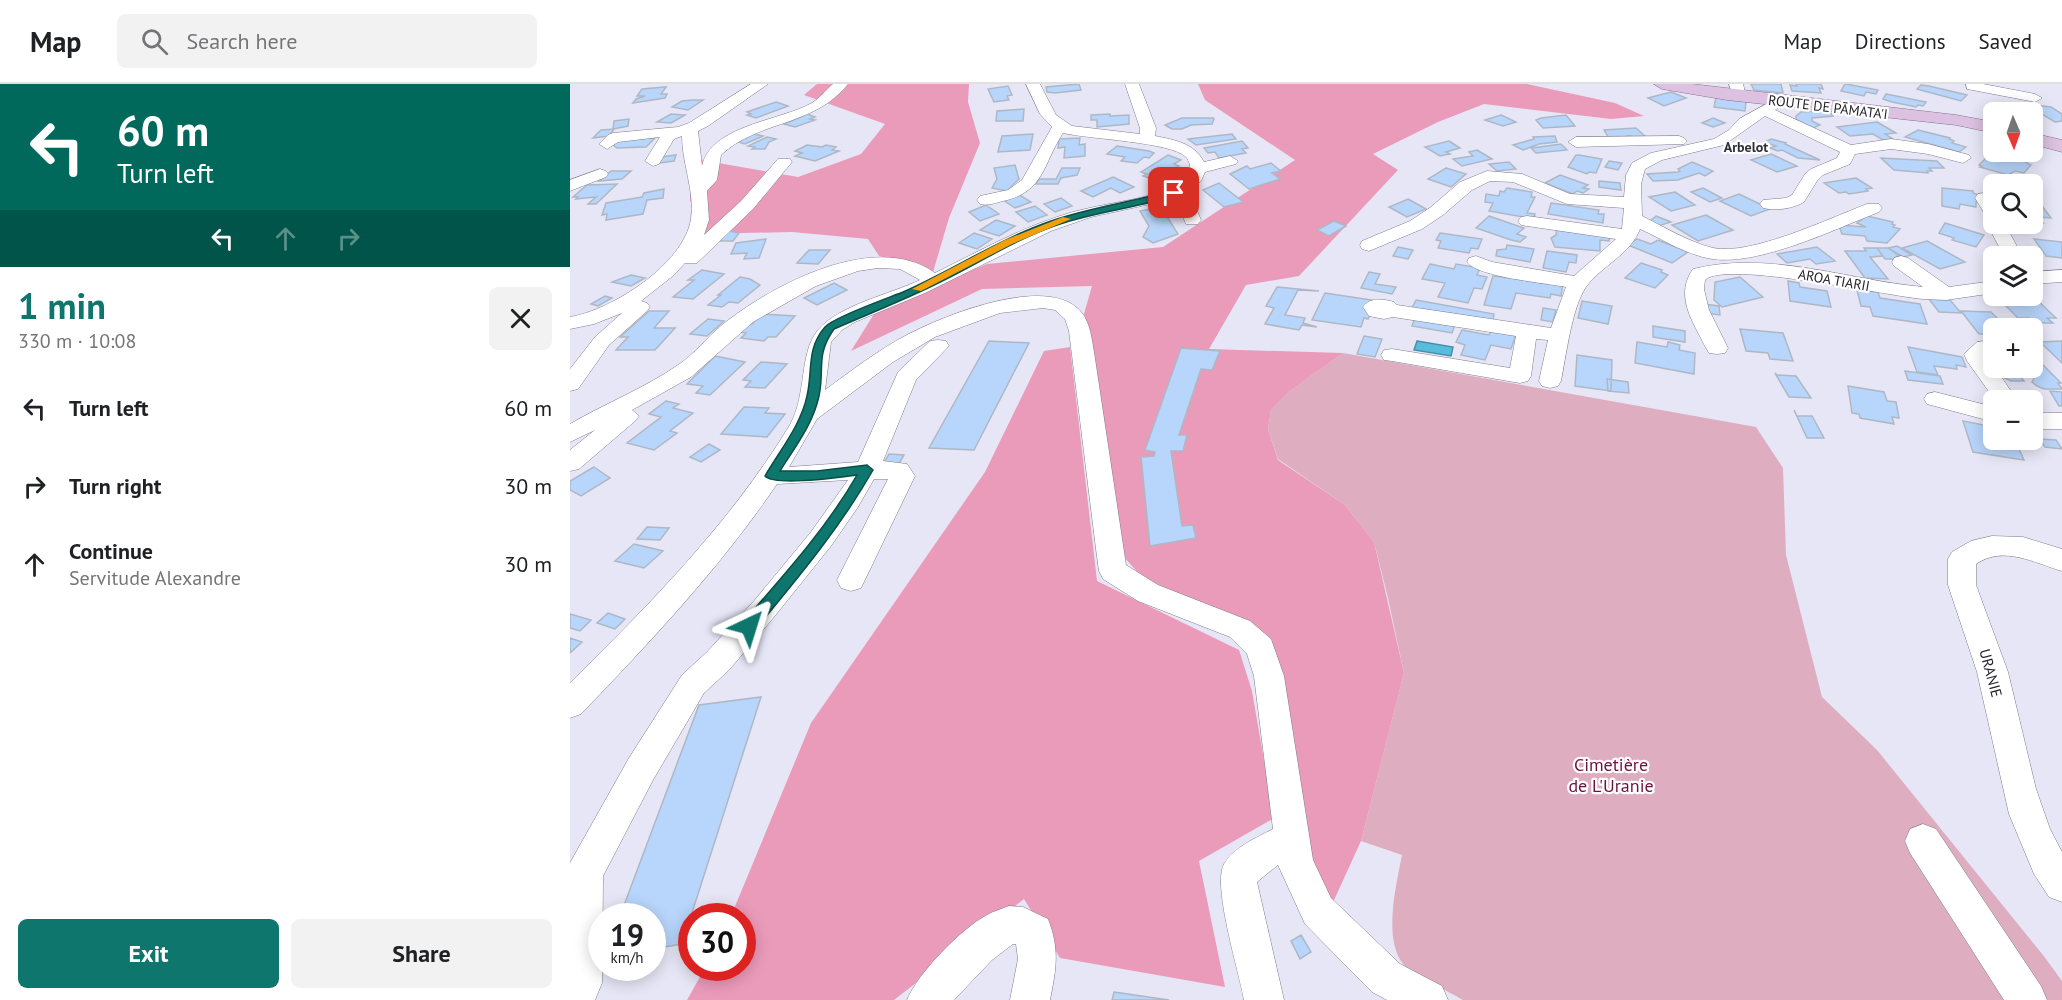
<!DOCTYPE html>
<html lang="en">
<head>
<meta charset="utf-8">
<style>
  body { margin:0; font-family:"PT Sans",sans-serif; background:#f2f2f2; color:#202124; height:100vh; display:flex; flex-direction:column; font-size:22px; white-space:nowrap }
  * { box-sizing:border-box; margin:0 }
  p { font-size:20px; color:#757577 }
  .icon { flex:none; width:33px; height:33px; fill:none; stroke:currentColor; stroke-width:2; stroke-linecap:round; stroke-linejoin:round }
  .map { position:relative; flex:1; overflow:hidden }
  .drawer { display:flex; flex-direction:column; background:#fff; width:570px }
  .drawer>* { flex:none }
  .top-card { background:#00695c; color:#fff; overflow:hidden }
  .needle { width:39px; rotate:178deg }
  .buttons { position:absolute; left:1413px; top:18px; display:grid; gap:12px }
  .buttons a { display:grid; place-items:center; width:60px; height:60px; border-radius:9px; background:#fff; box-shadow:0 3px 15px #0003; font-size:30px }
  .speed { position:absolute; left:18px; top:819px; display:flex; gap:12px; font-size:30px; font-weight:700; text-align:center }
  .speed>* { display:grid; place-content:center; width:78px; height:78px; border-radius:50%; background:#fff; box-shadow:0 3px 15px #0003; line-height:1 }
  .speed small { font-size:15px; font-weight:400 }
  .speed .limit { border:9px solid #d22; background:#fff; color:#111 }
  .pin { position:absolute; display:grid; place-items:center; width:51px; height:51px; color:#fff; margin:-26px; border-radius:12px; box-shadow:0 3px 9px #0006 }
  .me { position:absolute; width:66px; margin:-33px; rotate:41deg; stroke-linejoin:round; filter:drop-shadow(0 0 4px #0008) }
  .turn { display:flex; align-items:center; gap:21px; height:126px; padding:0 18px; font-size:27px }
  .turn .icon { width:78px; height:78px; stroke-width:2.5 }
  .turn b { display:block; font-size:42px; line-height:51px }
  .lanes { display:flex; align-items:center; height:57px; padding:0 18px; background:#0003; justify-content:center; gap:30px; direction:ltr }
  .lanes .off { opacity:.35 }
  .round { display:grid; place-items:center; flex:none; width:63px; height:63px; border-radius:9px; background:#f2f2f2 }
  .overview { display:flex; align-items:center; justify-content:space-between; height:102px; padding:0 18px }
  h1 { font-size:36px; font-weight:800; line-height:45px; color:#0f766e }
  .action { display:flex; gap:12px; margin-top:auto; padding:12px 18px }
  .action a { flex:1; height:69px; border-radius:9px; background:#0f766e; color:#fff; font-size:24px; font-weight:800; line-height:69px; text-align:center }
  .action a+a { background:#f2f2f2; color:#202124 }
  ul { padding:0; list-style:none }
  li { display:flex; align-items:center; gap:18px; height:78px; padding:0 18px }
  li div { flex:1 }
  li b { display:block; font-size:22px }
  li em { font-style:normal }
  header { display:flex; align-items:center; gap:36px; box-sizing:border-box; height:84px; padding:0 30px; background:#fff; border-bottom:2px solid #e0e0e0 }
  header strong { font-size:28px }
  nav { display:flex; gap:33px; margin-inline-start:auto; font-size:21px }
  .search { width:420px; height:54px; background:#f2f2f2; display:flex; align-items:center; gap:15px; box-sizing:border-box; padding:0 21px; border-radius:9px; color:#757577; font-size:22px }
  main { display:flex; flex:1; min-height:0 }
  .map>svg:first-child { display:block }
  .green { fill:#deadbf }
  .forest { fill:#eb9bba }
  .water { fill:#58bcdc; stroke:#488ea6; stroke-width:1.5 }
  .building { fill:#b8d5fb; stroke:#aeb8c5; stroke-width:1.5 }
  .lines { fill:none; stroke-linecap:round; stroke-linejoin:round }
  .minor-casing { stroke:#7d7c8a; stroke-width:1 }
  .major-casing { stroke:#8c6e93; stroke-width:1 }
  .minor { fill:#fff; fill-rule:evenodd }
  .major { fill:#dcc1e0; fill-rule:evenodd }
  .route { fill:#0f766e; stroke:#0a4d48; stroke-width:1.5 }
  .slow { fill:#f59e0b }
  .labels { text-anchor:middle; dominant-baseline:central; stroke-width:4.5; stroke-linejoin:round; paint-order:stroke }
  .far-street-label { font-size:14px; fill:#232228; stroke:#fff }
  .far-neighbourhood-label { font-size:14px; font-weight:bold; fill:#2e2d39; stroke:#fff }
  .street-label { font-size:15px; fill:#232228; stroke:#fff }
  .near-park-label { font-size:18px; fill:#6e1142; stroke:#fff }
</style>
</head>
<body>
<header>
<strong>Map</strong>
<div class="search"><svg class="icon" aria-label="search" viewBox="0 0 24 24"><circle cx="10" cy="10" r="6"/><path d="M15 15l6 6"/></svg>Search here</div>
<nav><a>Map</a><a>Directions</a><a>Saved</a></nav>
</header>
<main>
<section class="drawer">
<div class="top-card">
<div class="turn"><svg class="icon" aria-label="left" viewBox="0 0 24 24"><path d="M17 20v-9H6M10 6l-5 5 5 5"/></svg><div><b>60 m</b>Turn left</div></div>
<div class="lanes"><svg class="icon" aria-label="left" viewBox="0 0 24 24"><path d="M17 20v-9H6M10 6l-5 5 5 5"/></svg><svg class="icon off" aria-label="ahead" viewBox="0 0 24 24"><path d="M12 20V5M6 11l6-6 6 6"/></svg><svg class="icon off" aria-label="right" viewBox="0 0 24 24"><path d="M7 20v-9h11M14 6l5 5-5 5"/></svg></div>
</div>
<div class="overview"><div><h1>1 min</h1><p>330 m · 10:08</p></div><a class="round"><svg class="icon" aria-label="close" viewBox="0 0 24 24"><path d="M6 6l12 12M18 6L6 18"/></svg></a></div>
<ul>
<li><svg class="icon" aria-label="left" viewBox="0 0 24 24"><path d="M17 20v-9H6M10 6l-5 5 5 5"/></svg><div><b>Turn left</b></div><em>60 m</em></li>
<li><svg class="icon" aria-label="right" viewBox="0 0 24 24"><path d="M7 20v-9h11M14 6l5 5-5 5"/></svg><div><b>Turn right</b></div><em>30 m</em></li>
<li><svg class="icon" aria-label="ahead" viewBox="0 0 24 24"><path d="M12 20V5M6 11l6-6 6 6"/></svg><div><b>Continue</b><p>Servitude Alexandre</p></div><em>30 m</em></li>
</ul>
<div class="action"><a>Exit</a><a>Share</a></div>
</section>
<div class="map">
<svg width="1492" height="916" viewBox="0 0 1492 916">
  <rect width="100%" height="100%" fill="#e7e6f6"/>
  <path class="green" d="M773,269L1186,343L1213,384L1216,471L1252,613L1307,666L1473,871L1492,897V916H893C880,908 841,890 833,880C813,854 826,802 832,771L791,757L834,589L818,514L804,458L775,421L708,375L698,345L701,326L720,307Z"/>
  <path class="forest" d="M247,0H399L398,18L410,59L379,134L363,188L309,172L298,155L222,148L131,150L120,116V74L228,93L291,70L315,40L234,11Z
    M628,0H957L1045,19L1074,32L1041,35L914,20L868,38L803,70L828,86L729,192L676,201L639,265L773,269L720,307L701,326L698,345L708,376L775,421L804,458L834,589L791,757L760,825L729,734L686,550L571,492L553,472L514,230L522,202L412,205L281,267L307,225L417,180L593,163L725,76L635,16Z
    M500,263L527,497L669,566L682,607L704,734L629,777L655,903L490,874L454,815L324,916H117L135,884H172V832H161L241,639L415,388L474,267Z"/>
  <path class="water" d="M847,257L883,263L881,272L844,266Z"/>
  <path class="building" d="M509,0L511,6L485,9L477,8L476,3Z
    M1181,0H1211L1213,9L1184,6Z
    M1226,0H1251L1253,5L1249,4L1251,9L1222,7L1220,1L1227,2Z
    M1275,0H1276L1308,6L1306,10L1296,8L1294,12L1271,7Z
    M1351,1L1359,2L1397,11L1391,17L1347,5Z
    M438,2L442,11L437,12L439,16L424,18L418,5Z
    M96,3L91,10H97L95,14L63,19L66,15L75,12H67L72,5Z
    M1101,8L1116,14L1094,22L1078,14Z
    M1316,10L1356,18L1353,22L1348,21L1346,23L1322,18L1313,15Z
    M1146,13L1176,17L1175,27L1144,23Z
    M122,16H133L118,26L102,23L112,17Z
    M206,18L218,22L186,34L177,31L181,30L177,28Z
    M1455,20L1481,23L1492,30V37L1485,38Z
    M454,25L453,37H426L427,27Z
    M1249,27L1261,29L1263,32L1242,34V37L1250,41L1241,45L1226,35V32L1231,28Z
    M101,30L115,31L101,39L87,38Z
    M237,30L245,33L240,35L245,36L225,43L214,40Z
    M540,30V32L559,31V40L527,43V36H521V31Z
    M931,31L946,38L933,42L915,36Z
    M996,31L1005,42L973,44L966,36L971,34Z
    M612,34H643L644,35L642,40L621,41L612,45H602L595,41Z
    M1143,34L1155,39L1143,43L1132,39Z
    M59,35L58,42L43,45L44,37Z
    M1307,38L1326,49L1315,50L1323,55L1313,56L1303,50L1280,52L1267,43Z
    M1066,44L1077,54L1063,55L1061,52H1058L1061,55L1040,56L1034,46Z
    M44,45L39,52L23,54L31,46Z
    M1348,46L1380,54L1379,55L1384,57L1382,59L1396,63L1389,68L1335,53Z
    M184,50L193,52L175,60L165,57Z
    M463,50L460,66L428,68L432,52Z
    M662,50L666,55L626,61L618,55Z
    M985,52L987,58L969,60L953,66L943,61L964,55L963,53Z
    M197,53L206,55L199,58L195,65H182L185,63L178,62Z
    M85,54L76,63L47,64L43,61L50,55Z
    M510,54L509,61L515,60V72L494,74L495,63L488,64L489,55Z
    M1201,55L1216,59L1215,60L1250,76L1228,74L1212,66L1208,67L1200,64L1206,62L1195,58Z
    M672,57L678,64L672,65L676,69L649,74L645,68L638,69L634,64Z
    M879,57L890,64L876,68L880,70L870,72L855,63Z
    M991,60L997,66L966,69L961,64Z
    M237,61L252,63L256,61L266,63L262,66L269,67L245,77L225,72L232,69L225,67Z
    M547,62L579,67L584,69L579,74L574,73L567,79L551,77L555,73L537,70Z
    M907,66L922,75L892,82L883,75L903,72L899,68Z
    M1436,68L1455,71L1451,76L1461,81L1454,89L1445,87L1438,91L1410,83L1412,82L1409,81L1416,74L1426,77Z
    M1201,70L1227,82L1207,88L1181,76Z
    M106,71L104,77L89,79L91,73Z
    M598,71L611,76L604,80L609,82L601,85L605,87L591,94L586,92L581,95L573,92L577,90L571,88Z
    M1006,71H1009L1032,75L1026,89L1019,88L1017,90L998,83Z
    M1311,74L1367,77L1374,84H1359L1362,87H1357L1358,89L1324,86Z
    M1039,77L1052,79L1048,86L1035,83Z
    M939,78L946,85L927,87L919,80Z
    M1122,78L1143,87L1135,92L1129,89L1108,96L1083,97L1077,90L1108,88L1110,87L1108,85Z
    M701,79L711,87L702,89L710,95L679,105L660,90L677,82L680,85Z
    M445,81L449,95L437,107L422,104L427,95L424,84Z
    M492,84H510L507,91L491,94L488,100H466L469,95H486Z
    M876,84L896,90L881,103L858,95Z
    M41,87H61L52,95L29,97Z
    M990,91L1018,101L1013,104L1019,105L1013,109L1007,107L1003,110L975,99Z
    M543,93L564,103L550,109L541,104L523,113L511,107Z
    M1286,94L1302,104L1296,105L1298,107L1279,110L1276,108L1269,109L1254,99Z
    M1029,97L1050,99L1051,106L1029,103Z
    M649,99L673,118L654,123L633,106Z
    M47,100L26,120H18L26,113L6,115L8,113H3L17,101Z
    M937,104L962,108L961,113H965L957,129L965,130L964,135L919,127L923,119L915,118L916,110L929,112L930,107L934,108Z
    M1133,104L1152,114L1140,118L1121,108Z
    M1372,104L1403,107V109L1409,111L1410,119L1406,118V123L1390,120L1389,125L1372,122Z
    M94,105L93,114L77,116L73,130L36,136L37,130L32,131L36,119L72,113L74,109Z
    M1105,108L1125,121L1101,127L1079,113Z
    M448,110L461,118L445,124L433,116Z
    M1169,110L1200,125L1181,132L1150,117Z
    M491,114L502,122L485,128L474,120Z
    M838,115L856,125L837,133L819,123Z
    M981,119L1029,126L1028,130H1034L1033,139L978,130Z
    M1462,120L1472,122L1481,134L1467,133L1473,139L1462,138Z
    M416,121L429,130L410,137L399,128Z
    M465,122L477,131L458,138L446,128Z
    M591,123L608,150L583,159L573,153L579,142L570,127Z
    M1136,131L1163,146L1128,157L1102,141Z
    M919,132L954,144L947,150L956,153L950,158L941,156L906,144Z
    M1086,132L1101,138L1088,142L1080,137Z
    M1297,132L1323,138L1322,140L1325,141L1323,143L1330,145L1317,159L1297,157L1295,152L1272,150L1269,141L1296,143L1287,139Z
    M426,136L445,142L429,152L410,146Z
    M764,137L776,142L759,152L747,146Z
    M1375,139L1414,151L1406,163L1382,156L1384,154L1369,149Z
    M987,144L1040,151L1039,157L1030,156V167L985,163L981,154L986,151Z
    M155,146L169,149L163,157H146Z
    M404,149L422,155L407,165L389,159Z
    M870,149L912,155L908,165L901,164L899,169L868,164L871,157L866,156Z
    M196,155L189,174L174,175L177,169L161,170L166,159Z
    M1067,155L1081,160L1088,156L1118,168L1102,179L1058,161Z
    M1464,155L1492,158V174L1476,172Z
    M1357,157L1395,178L1370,185L1332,164Z
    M937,161L964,165L960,178L926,172L927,166L936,165Z
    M1327,162L1342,171L1333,173L1318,164Z
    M828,163L843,166L838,175L823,172Z
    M1247,163L1265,177L1246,180L1240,175L1217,179L1207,170Z
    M1294,164H1307L1313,172L1300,173L1318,195L1295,194L1275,167H1296Z
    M1307,164H1319L1332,175H1315Z
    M1446,164L1464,166L1470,174L1451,171Z
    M239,166H260L248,180L227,179Z
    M977,167L1007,171L1006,179L999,178L996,188L973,184Z
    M1071,179L1092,186L1091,188L1098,191L1085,204L1055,194Z
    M860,180L884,185L886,180L910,184L907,191L917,193L912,205L904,204L898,219L868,213L875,199L852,195Z
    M132,186L154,190L123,215L103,213L124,196H118Z
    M799,188L810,190L805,200L826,203L822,210L791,204Z
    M61,191L75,194L61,202L42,198Z
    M923,192L993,200L991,212L981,210L980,214L946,209L941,225L914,221Z
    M170,193L180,195L190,201L168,219L159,218L152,223L138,221L151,211H148Z
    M1170,193L1193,213L1152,223L1144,216L1145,198Z
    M1218,197L1229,199L1230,203L1257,207L1261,223L1220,217Z
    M264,199L277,206L247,221L234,214Z
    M707,203L749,207L728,206L715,231L735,234L733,239L747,243L732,241L729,246L695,240L704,224L696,222Z
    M1287,206L1308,208L1310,214L1350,220L1357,240L1303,232L1300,223L1291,222Z
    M755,209L802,216L798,225L802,226L798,235L794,234L791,243L742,236Z
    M1462,211L1486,234H1477L1483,239H1464L1459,234H1448L1426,212Z
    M35,212L42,214L28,222L21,220Z
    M1359,215L1380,216L1391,229L1369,228Z
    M846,216L924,230L923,237L842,224Z
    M1012,217L1042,222L1038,240L1008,234Z
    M1134,220L1149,222L1150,231L1135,229Z
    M973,224L986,226L983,238L971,236Z
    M79,227H99L84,244H105L85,266H46L58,253H50Z
    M1391,227L1421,228L1437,244H1424V250H1409Z
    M191,230L225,232L206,253H198L194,257L171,254L176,249L169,248L177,240H182Z
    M845,234L885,241L882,249L842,242Z
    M138,235L154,237L137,252L120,250Z
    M1083,242L1115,247V258L1083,253Z
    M1170,245L1213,249L1223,277L1200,275L1198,269L1176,267Z
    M892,246L919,251L921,247L946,250L941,265L921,261L915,276L891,271L895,261L886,258Z
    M794,252L812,255L805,273L787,270Z
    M419,257L459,259L404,366L359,364Z
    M1492,257V279L1470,258Z
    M1067,258L1097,263L1098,258L1110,261L1109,266L1125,269L1124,290L1065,279Z
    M1338,263L1392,273L1396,283L1386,281L1387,285L1364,282L1368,291L1347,288Z
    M611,264L650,267L642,286L631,285L609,351H617L613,367H601L612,442L623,441L626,454L580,462L571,373L584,372L585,368L575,366Z
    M1462,270L1491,299H1488L1492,305H1474L1467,302L1462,298L1464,294L1458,288L1435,289L1425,284H1462Z
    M1007,271L1042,276L1041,307L1005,302Z
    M145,272L175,278L140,311L126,309L133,302L117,300Z
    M191,278L217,280L195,304L175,303L181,297L173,296Z
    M1335,287L1370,292L1373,300L1338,296Z
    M1422,288L1449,291L1454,297H1441Z
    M1205,289L1207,291L1226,292L1241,314L1219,313Z
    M1037,295L1058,298L1059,309L1038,307Z
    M1278,302L1314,308L1317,317L1326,318L1329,334L1322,333L1324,340L1290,334L1289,330L1282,329Z
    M1480,307L1492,308V322H1489Z
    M96,317L109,320L103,324L123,329L100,347L107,349L84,366L57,359L91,333L79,330Z
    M174,323L199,324L195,329L215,330L197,353L151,350Z
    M1224,326L1227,332H1242L1254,354H1237Z
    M1393,337L1424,343V356H1445L1454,376L1403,368Z
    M1470,355L1486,356L1492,365L1475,363Z
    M139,360L150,366L131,378L120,373Z
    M319,370L334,371L327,383L312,382Z
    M24,383L40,394L11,412L0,406V397Z
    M77,443L99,444L90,456L67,455Z
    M64,460L93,467L74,484L45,477Z
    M38,529L55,535L45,545L27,539Z
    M0,530L21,536L10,547L0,544Z
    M0,554L12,558L0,569Z
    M191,613L112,860L82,865V832H50L129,621Z
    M731,851L741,868L730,875L721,857Z
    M544,908L599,916H542Z"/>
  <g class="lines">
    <defs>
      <path id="minor" d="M181,0H198L138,42L128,47L132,82C141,41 210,37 242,19C250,14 256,6 263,0H278C244,43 188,36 151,71L147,96L137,107L139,136L134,151L171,117L208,75H220L222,78L183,125L127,179H115L104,191L71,217L77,219L80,223L77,227L39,261L8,305L0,307V285L25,253L52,229L24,240L0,245V233C42,226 114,180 121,135C125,107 112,80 112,52L104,55L89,80L83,82L75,77L90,53L48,58L37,65L29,60L38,51L43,49L108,43L119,39Z
        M456,0H470L486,31L502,42L570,50V44L555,0H569L586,44L585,52C605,56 624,59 634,78L660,72L668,77L666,80L635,88L631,97L614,110L623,117L631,136L628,140H616L607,120L599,116L521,133L481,147L355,209L285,238L272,246L261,258L255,306C281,287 307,267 335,252C372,232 480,188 512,229C520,239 522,256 524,268L556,481L588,501L680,537L701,555L714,592L743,776L761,814L830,880L872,902L878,916H817L802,908L735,840L708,781L687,798L714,916H674C669,887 642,802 654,780C664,763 686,754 703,745L684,592L677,570L660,553L568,517L533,495L529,487L526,465L499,247L495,235L485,226L473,224L430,229L365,253L323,278L247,335L219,383L288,378L328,288L360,257L368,256L376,257L379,262L346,296L313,377L337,380L345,392L291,504L281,507L271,504L267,496L318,395H304L288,423L261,462L204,533L159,586L134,609L83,696L33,792L32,899L25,916H0V779L59,674L112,591L137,568L184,517L241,448L278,396L207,400C150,484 81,557 11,630L0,634V599C80,520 159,440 218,344C238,312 228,270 248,246C269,221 321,210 350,196L330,185L308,184L288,187L246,202L183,238L121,293L62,326L69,332L65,337L9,385L0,387V366L25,346L0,358V340C36,319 75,304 108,281C125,270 137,253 152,241C202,201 305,146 365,189C406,169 446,146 490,132C522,121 555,119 588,109C603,104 616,98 620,81C619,78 618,75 616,73C602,58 518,55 493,49C473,79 475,108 433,117C425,119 418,122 410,120L407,116L410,112L438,106L452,96L482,43L470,30Z
        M1159,0H1173L1176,12L1174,15H1164Z
        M1396,0H1413L1465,10L1472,14L1465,18L1397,5Z
        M1209,13L1216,17L1205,26L1281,61L1321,55L1358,60L1399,71L1401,74L1393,79L1358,70L1321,65L1285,70L1280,80L1253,91L1247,97L1234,118C1222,125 1206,127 1193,124L1190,120L1193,116L1216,114L1222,111L1235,90L1241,85L1267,74L1270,68L1195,32L1154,61L1092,76L1075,85L1071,100L1072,132C1094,143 1119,158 1143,164C1181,172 1260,134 1297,120H1309L1312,124L1309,128C1265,145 1189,182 1142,175C1117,171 1092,155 1070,145C1060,171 1032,181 1016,203C1002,223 996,272 991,297L988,302L980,304L972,302L969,297L978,256L966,255L961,292L958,297L950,299L822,277L814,276L811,271L814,266L822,265L940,284L946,252L823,233L814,235L799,232L793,223C800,213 813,215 824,218L827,221L981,244L996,203C976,199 907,193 897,178L899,174L906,172L922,178L1004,192L1046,155L957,142L951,141L948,137L951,133L957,132L1052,145L1054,124L997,120L943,98L920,97L902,106L873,131L852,145L799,167L792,165L790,161L792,157L840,137L861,123L890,98L917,87L952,90L1000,110L1054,113L1056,91L1062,79L1081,69L1144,55L1159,46L1169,35Z
        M1109,52L1114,54L1117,57L1114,60L1006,63L998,58L1006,53Z
        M30,85L36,87L38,90L36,93L0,107V96Z
        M1414,109L1420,110L1424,116V140H1435L1452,172H1434L1417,140L1419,137L1405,114L1408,110Z
        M1331,172L1338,174L1379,203L1424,197V209L1376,216L1353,215C1318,212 1154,176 1135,196L1134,205L1139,226L1158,264L1155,269L1147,270L1139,269L1136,264C1123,238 1104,212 1123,185C1199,166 1277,196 1353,203L1324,182L1322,178L1324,174Z
        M1492,186V198L1462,200V188Z
        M1415,257H1424V269L1417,272L1447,316H1425L1397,277L1394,270L1407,258Z
        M1365,308L1424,323V338L1357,320L1354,315L1357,310Z
        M1462,329H1492V345H1462Z
        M1422,452L1453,453L1492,465V487C1464,479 1434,461 1406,480V501L1438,588L1466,705L1480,745L1492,768V818L1479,813L1464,790L1439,730L1407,588L1378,501V475L1382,468L1401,457Z
        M1353,740L1366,745L1471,902L1477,916H1434L1340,769L1335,757L1340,745Z
        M439,822L453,823L478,835C490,866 486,885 480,916H440L448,875L446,860H443L422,876L384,916H337C348,889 391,845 417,831C424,827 432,825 439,822Z"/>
      <path id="major" d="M1084,0H1122L1386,31L1424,38V49L1386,41L1157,16L1092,5Z
        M1462,49L1492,56V68L1462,60Z"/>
    </defs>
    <use href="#minor" class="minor-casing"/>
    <use href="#major" class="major-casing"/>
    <use href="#minor" class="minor"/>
    <use href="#major" class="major"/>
  </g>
  <path class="route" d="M604,106L607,107V111C568,124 527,127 487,141C443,156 403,183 360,203C329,218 296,231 264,245C245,272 255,285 249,312C243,340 225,363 210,387H247L297,381L303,386C270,444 227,495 184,547H173L171,542L173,538C214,491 256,445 287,391C271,393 205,403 195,392C210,366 231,341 237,312C243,286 236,265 255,243C264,233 318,214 333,208C383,186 429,155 481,137C521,123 563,118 604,106Z"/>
  <path class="slow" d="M493,133L501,135L442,160L351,207L342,205L435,156Z"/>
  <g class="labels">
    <g class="far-street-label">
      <text transform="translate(1258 23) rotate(7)">ROUTE DE PĀMATA'I</text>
      <text transform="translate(1264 196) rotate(10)">AROA TIARII</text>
    </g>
    <g class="far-neighbourhood-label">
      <text x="1176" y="63">Arbelot</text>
    </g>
    <g class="street-label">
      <text transform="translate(1421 589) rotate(75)">URANIE</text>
    </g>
    <g class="near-park-label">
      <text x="1041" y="680">Cimetière<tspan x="1041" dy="21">de L'Uranie</tspan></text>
    </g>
  </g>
</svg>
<div class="buttons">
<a><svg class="needle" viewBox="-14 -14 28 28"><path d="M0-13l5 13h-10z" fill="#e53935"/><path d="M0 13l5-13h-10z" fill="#757577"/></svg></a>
<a><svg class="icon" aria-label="search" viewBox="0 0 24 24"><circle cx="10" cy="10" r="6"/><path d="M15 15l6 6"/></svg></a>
<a><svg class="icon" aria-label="layers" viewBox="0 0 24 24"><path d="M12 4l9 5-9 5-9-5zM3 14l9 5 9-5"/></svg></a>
<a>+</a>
<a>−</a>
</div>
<div class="speed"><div>19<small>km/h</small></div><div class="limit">30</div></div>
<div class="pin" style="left:604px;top:109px;background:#d93025"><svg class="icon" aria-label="arrive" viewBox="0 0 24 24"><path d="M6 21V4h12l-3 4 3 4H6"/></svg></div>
<svg class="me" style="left:179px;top:542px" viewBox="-20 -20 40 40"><path d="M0-17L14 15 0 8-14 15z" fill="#0f766e" stroke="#fff" stroke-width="4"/></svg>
</div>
</main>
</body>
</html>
